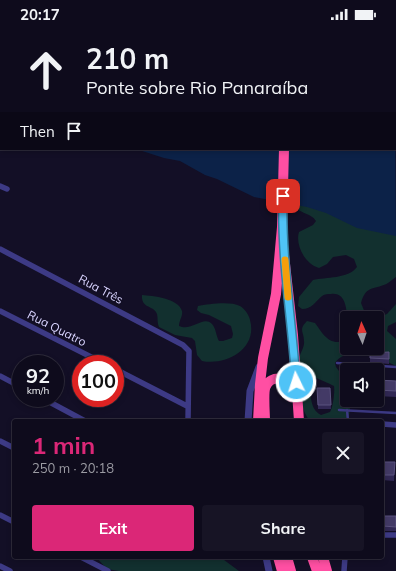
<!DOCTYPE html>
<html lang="en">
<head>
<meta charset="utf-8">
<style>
  body { margin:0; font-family:Mulish,sans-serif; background:#171425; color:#f1f3f6; height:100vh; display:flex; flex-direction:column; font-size:15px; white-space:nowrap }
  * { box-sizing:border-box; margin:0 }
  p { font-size:13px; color:#9b9ba3 }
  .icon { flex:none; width:22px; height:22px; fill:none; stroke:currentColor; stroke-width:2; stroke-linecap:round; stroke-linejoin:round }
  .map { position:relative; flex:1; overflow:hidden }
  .sheet { position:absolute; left:12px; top:391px; width:372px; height:140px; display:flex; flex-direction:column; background:#0e0b1c; border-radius:4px; box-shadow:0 2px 6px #0003,0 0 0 1px #2e2b3b }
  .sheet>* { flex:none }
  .banner { position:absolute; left:0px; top:0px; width:396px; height:122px; box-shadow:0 2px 6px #0003,0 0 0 1px #2e2b3b; background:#0e0b1c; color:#f1f3f6; overflow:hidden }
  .needle { width:26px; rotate:357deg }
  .buttons { position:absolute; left:340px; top:283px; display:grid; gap:8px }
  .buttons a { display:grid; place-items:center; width:44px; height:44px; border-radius:4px; background:#0e0b1c; box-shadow:0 2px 6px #0003,0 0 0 1px #2e2b3b; font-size:20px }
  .speed { position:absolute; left:12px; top:327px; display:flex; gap:8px; font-size:20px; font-weight:700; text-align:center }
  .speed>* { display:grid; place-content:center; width:52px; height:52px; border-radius:50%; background:#0e0b1c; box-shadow:0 2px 6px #0003,0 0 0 1px #2e2b3b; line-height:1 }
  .speed small { font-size:10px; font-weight:400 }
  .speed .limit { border:6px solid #d22; background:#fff; color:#111 }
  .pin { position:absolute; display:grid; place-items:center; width:34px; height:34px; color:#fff; margin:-17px; border-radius:8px; box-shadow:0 2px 6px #0006 }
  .me { position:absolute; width:44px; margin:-22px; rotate:356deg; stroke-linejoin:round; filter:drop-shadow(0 0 3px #0008) }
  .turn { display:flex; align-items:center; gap:14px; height:84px; padding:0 20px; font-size:18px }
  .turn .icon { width:52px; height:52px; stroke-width:2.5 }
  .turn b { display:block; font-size:28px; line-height:34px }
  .then { display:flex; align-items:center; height:38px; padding:0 20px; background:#0003; gap:8px; font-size:15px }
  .round { display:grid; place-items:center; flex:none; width:42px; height:42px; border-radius:4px; background:#171425 }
  .summary { display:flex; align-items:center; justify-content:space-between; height:68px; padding:0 20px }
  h1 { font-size:24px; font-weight:700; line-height:30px; color:#db2777 }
  .button { display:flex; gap:8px; margin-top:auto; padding:8px 20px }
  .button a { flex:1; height:46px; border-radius:4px; background:#db2777; color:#fff; font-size:16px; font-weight:700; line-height:46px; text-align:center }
  .button a+a { background:#171425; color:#f1f3f6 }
  .status { display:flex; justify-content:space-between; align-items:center; height:28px; padding:0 20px; background:#0e0b1c; direction:ltr }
  .status svg { height:11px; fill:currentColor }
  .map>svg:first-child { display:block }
  .green { fill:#12302f }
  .water { fill:#0c2248 }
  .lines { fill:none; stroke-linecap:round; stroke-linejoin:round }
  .service { stroke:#3d3a85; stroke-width:2.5 }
  .minor { stroke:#3d3a85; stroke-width:5.5 }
  .tertiary { stroke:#3d3a85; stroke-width:7 }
  .motorway { stroke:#ff4fa3; stroke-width:10 }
  .wall { fill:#312854 }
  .building { fill:#433a66; stroke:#5a527e }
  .route-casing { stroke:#337fa1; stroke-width:10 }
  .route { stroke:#4fc3f7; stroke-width:7 }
  .slow { stroke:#f59e0b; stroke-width:7 }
  .labels { text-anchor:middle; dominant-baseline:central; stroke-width:3; stroke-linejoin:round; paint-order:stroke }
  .street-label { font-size:12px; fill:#d9d4ff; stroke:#130f26 }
</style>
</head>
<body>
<div class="status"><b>20:17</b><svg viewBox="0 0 49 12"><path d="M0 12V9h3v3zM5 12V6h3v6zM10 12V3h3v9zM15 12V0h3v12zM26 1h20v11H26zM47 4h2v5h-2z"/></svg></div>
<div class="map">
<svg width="396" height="543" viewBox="0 0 396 543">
  <rect width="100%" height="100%" fill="#130f26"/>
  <path class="green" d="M293,174L396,205V249C393,251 391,253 388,255C376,262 366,256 361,275L367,290H347V295C347,284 347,264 331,266C328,266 325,266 322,268C315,274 312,281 302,281L298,278L299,269L313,252C326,249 348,251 357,239L354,231L346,227L333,229L327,236L319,240C305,236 295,217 299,204L313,197L316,193C311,184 296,186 293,174Z
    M142,267C153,268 178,270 182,283C183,288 179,292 179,298C192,304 203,287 212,296C216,300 216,308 219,313H223L232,310L233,306L231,298L209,287L201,285L197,282L198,278C209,276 230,273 240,278C245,281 249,287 250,292C258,321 226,338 202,333L197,327L195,313L192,310L175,307L159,299C157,294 158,290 157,286C154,277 141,281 142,267Z
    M396,276V294L388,298L387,303L396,311V338C389,335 383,331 376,329C364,324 343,322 335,335L336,339L339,343H347V358L344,364L350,381L348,393H310C301,382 299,367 299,353H304L308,356C312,366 309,381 321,387L330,384C333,379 335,364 334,358C324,352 300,347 299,332C299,326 305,320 304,313C304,304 298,302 307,293L315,295C321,303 327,315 339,314L345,306L347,297V320H377V290L387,286Z
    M96,529H220L239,543H119L107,541Z"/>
  <path class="water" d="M0,0H178L183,1H1V50Z
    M395,54L396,208L357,200L326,185L307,179L254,169L217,151L205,147L180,133L164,130L136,121H395Z"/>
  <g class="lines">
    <path class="service" d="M337,335L396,339
      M339,382L396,385
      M347,382L348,393"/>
    <path class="minor" d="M0,158L7,161
      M0,221L183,317L189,323L188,393
      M0,283L105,336
      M115,341L187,378
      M0,348L21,359
      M42,370L85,393
      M382,396L396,397
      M0,413L14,420
      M0,487L14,494
      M382,507H396
      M81,529L108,543
      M0,538L10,543
      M344,543L345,529"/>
    <path class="tertiary" d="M248,393L250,363L259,339
      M266,529L269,543"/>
    <path class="motorway" d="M287,1V0
      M284,227L293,307L299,393
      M258,393L260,356L263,330L276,266L282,199L284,121
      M265,393C265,386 263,363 266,358C271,347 288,349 291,359C292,362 291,366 291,369
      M278,529L282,543
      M287,529L291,543
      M312,529L317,543
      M323,529L327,543"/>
  </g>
  <path class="wall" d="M389,324V336L370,334V325Z
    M377,352L396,353V369L377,368Z
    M317,360H330L331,381H318Z
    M382,434H395L394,453L382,452Z
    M382,488H396V503H383Z"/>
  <path class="building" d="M389,324V331L370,330V325Z
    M377,352L396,353V363L377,362Z
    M317,360H330L331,377H318Z
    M382,434H395L394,447H382Z
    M382,488H396V499L383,498Z"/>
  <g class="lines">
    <defs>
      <path id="route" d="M283,168C281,230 292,292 296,354"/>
    </defs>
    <use href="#route" class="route-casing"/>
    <use href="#route" class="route"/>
    <path class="slow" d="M285,232L288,269"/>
  </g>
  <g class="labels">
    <g class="street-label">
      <text transform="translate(101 261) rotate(28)">Rua Três</text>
      <text transform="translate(57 300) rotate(27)">Rua Quatro</text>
    </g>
  </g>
</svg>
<div class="buttons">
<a><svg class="needle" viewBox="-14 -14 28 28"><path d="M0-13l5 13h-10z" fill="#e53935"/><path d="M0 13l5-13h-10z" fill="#9b9ba3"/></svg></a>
<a><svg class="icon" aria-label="sound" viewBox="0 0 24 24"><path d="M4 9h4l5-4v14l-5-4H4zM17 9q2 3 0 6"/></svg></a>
</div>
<div class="speed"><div>92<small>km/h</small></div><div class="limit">100</div></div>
<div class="pin" style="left:283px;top:168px;background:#d93025"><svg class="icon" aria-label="arrive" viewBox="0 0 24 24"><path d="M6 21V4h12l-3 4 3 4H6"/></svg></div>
<svg class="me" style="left:296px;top:354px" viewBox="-20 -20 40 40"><circle r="17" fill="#4fc3f7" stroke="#fff" stroke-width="3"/><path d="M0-11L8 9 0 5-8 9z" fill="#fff"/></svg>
<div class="banner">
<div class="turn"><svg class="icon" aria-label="ahead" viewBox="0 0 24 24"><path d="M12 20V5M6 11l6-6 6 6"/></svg><div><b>210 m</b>Ponte sobre Rio Panaraíba</div></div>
<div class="then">Then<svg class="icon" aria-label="arrive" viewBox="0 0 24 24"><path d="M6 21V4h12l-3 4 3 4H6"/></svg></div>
</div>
<section class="sheet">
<div class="summary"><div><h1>1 min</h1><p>250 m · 20:18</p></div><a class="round"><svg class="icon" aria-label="close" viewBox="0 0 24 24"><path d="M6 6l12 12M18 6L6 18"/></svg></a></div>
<div class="button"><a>Exit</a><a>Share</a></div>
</section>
</div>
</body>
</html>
